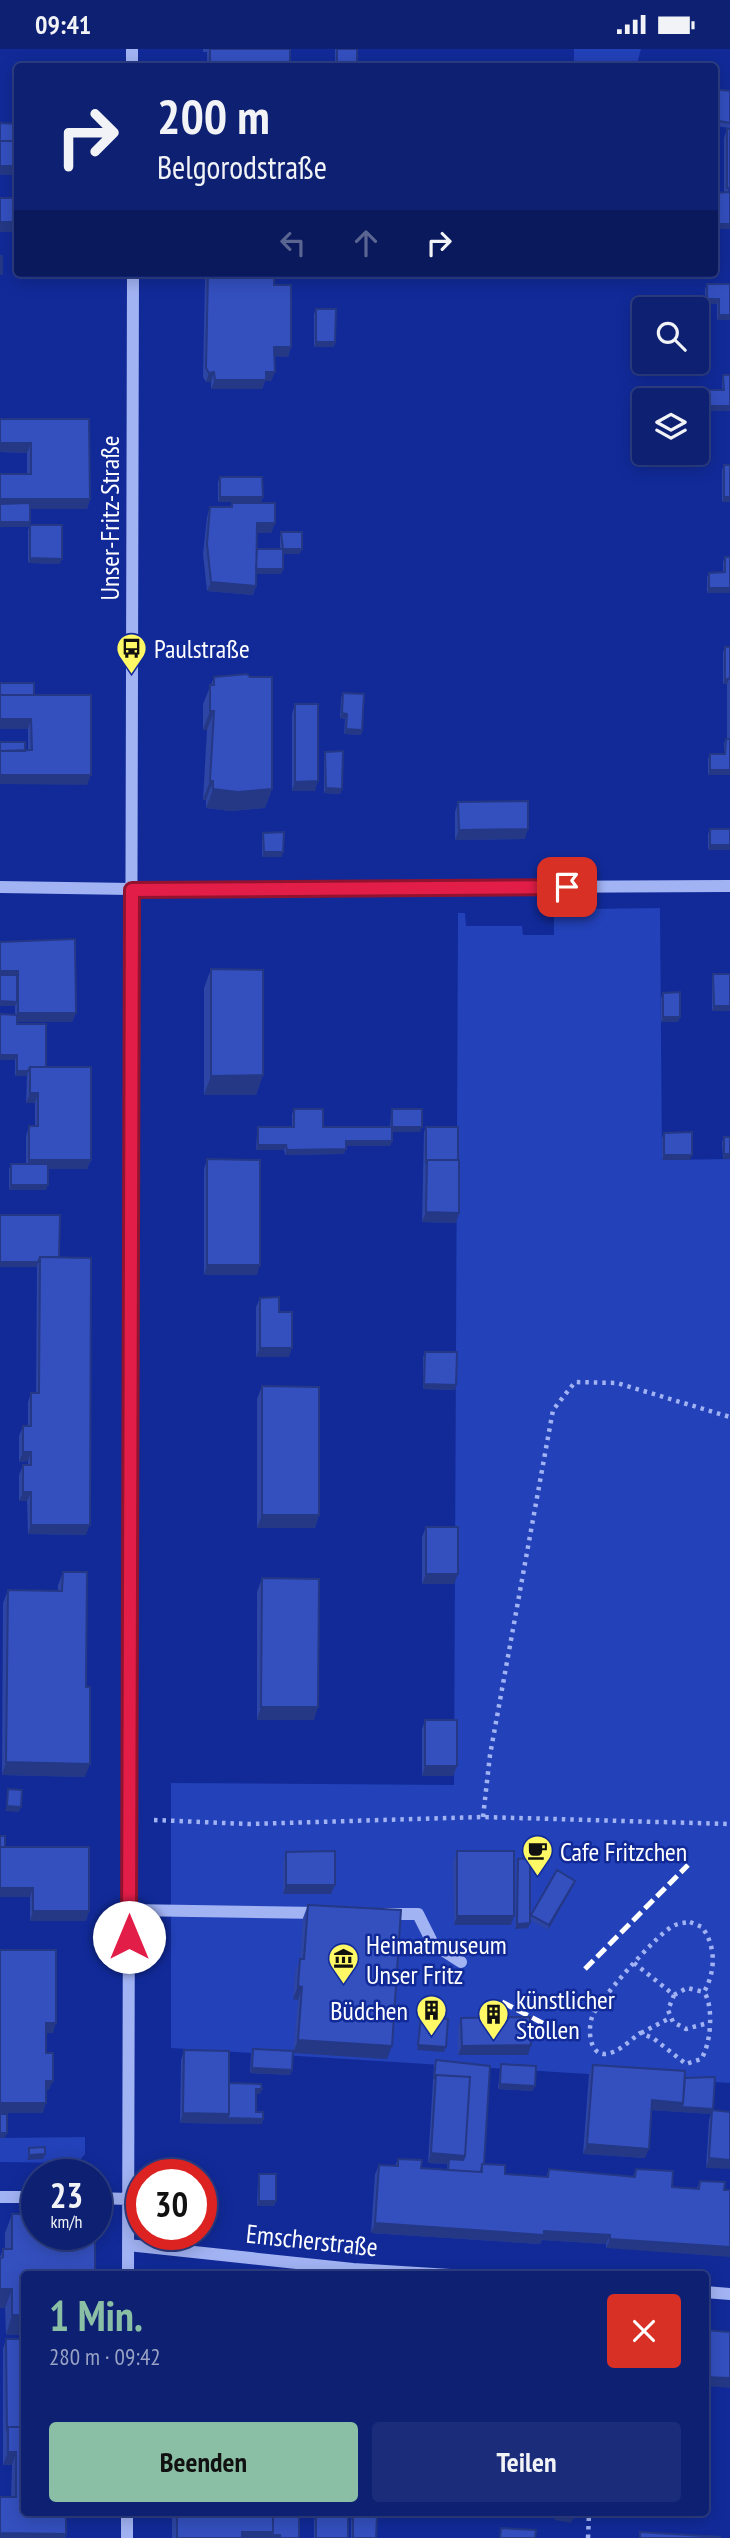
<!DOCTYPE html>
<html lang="de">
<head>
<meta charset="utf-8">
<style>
  body { margin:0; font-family:"PT Sans Narrow",sans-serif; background:#1b2d7a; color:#f1f3f6; height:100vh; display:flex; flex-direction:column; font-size:26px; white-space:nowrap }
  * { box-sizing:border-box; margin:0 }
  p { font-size:23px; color:#9aa3c4 }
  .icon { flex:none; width:38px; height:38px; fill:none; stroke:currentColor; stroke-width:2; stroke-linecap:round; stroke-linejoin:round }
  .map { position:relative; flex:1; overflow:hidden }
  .details { position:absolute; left:21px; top:2222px; width:688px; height:245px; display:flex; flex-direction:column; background:#0d2072; border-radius:7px; box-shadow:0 4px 18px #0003,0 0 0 2px #2d3e84 }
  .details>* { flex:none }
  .banner { position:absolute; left:14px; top:14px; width:704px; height:214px; border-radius:7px; box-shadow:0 4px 18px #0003,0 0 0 2px #2d3e84; background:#0d2072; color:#f1f3f6; overflow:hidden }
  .controls { position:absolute; left:632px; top:248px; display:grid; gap:14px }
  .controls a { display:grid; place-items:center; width:77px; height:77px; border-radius:7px; background:#0d2072; box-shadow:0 4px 18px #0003,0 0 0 2px #2d3e84; font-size:35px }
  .speed { position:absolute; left:21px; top:2110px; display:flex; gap:14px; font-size:35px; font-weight:700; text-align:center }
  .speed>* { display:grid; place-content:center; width:91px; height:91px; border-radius:50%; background:#0d2072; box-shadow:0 4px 18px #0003,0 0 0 2px #2d3e84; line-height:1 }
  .speed small { font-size:18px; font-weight:400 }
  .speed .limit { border:10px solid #d22; background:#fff; color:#111 }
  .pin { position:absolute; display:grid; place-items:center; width:60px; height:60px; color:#fff; margin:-30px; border-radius:14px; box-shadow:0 4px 10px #0006 }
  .me { position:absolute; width:77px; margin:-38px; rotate:0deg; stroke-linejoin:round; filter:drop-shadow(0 0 5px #0008) }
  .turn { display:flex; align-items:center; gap:24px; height:147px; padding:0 28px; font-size:32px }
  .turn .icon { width:91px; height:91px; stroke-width:2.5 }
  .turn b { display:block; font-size:49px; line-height:60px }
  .lanes { display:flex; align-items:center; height:66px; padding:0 28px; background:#0003; justify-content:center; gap:35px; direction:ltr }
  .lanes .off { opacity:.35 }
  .round { display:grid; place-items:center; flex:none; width:74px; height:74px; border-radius:7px; background:#1b2d7a }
  .summary { display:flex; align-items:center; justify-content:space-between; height:119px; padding:0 28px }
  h1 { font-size:42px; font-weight:800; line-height:52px; color:#8abfa5 }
  .action { display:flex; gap:14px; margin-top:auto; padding:14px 28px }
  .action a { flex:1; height:80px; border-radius:7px; background:#8abfa5; color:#111; font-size:28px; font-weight:800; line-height:80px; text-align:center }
  .action a+a { background:#1b2d7a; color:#f1f3f6 }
  .status { display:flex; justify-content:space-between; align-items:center; height:49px; padding:0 35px; background:#0d2072; direction:ltr }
  .status svg { height:19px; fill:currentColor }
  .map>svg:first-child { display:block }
  .green { fill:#2341b8 }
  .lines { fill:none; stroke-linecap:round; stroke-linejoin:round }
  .path { stroke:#a2b3f4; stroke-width:4.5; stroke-dasharray:3.5 5; stroke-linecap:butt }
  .minor { stroke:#a2b3f4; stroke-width:12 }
  .rail { stroke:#fff; stroke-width:5; stroke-dasharray:12 5; stroke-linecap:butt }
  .wall { fill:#2d45a4 }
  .shaded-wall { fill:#243886 }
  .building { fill:#3450bf; stroke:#243886; stroke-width:2 }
  .route-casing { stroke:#92132f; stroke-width:18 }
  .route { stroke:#e11d48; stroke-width:12 }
  .labels { text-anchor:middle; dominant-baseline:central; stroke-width:5; stroke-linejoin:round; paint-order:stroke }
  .street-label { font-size:26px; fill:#fff; stroke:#112a98 }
  .poi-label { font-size:26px; fill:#fff; stroke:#112a98; text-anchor:start }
</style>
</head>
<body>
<div class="status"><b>09:41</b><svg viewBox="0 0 49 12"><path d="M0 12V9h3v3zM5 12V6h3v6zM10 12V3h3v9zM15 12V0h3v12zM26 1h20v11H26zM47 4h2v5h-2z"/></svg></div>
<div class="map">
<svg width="730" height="2489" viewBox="0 0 730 2489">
  <rect width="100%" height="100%" fill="#112a98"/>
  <path class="green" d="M574,0H641L636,18L574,17Z
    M660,859L662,1111L730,1110V2034L171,1999V1734L454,1736L458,864H465L466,877H522L523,886H554V865H584V860Z
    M85,2088V2105L77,2114L0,2113V2089Z"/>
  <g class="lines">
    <path class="path" d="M483,1768L490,1706L553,1361L575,1333L617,1334L730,1368
      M154,1771L248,1775L483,1768L730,1775
      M690,1873L702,1878C716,1897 716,1922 704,1943C714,1957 711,1996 701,2010L686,2015L653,1989L640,1984C632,1990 623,1999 613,2003C590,2013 587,1983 592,1968C597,1953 655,1888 670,1879C677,1874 682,1874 690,1873Z
      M634,1914L674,1946L668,1961L673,1973L686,1980L708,1974
      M674,1946L687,1939L704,1943
      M641,1984L670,1969
      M588,2489L589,2464"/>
    <path class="minor" d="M132,0V18
      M0,838L132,840L730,837
      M129,1861L320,1864
      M383,1865H418L433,1895L461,1913
      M0,2148H37
      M96,2149L129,2150
      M128,2196L353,2220L450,2226
      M128,2226L133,224
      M705,2243L730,2245
      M127,2489V2464"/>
    <path class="rail" d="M585,1920L688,1816
      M502,1953L556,1981"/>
  </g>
  <path class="wall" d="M203,0H290V18H207V3H203Z
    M335,0H357V14L356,18H335Z
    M714,40L730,42V79L714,77Z
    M727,80L730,180H714V144L724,143V89Z
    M207,224H274V236L291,298L288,308L274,307L275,323L271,332H265L262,340H211V333H206L203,328L205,229Z
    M707,235H730V271H717V255H705V240Z
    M316,260L335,293L334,298H314V265Z
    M723,326H730V362H706V346L707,341H722V331Z
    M0,370H89L90,450L87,460H30V473L28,478H0V425H27V404L0,403Z
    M724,416L730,453H722V421Z
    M220,428L263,448L261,453H218V433Z
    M232,454L275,474L271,484H257V500H280V488L281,483L300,505H283V520L281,525H256V537L253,546L207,542L203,505L207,468L210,458H230Z
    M30,476L60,515L28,514V481Z
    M725,508L730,544H707V528L709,524L723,523V513Z
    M725,598H730V726H708V710L710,705H724V694L726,690H727V635H723V603Z
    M214,628L272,740L265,759L231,762L206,759V751H203L207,681H203V655Z
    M0,634L34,646L87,736L25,702H28V680H0Z
    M343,644L362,681L361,686L344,685L345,670L340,669L341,649Z
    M295,655L315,742H292V665Z
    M325,703L342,740L340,745L324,744V708Z
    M458,753L525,790L455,791V763Z
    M710,780H730L708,801V785Z
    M263,784L282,808H262V789Z
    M0,893L76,964L72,973H17V975L46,1018L91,1111L87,1120H48L46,1141H9V1120L11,1115H26V1087L29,1077H35V1054H26L27,1027H15V957H0Z
    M211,920L263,1026L256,1046H204V939Z
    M713,925H730V962H712V930Z
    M663,944L680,968L678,973H661V949Z
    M294,1060L323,1078H390L391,1065L392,1060L420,1083H392V1092L390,1097H346L344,1105L285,1106L284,1101H256L257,1083L258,1078H292V1065Z
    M426,1078L459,1164L456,1174L422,1173L424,1083Z
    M664,1084L690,1111H662V1089Z
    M724,1088H730V1110H723L722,1093Z
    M207,1110L257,1226H204V1120Z
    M0,1166L59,1209L86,1486L28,1485L27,1452H19V1426L23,1416H28V1412L19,1413V1387L23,1377H28V1353L31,1344H36L37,1218H0Z
    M260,1249L279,1263L289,1308H256V1258Z
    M425,1303L456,1336L455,1341L423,1340V1308Z
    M262,1337L319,1466L315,1479H257V1350Z
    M426,1478L458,1525L454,1535H422V1488Z
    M63,1523L85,1728L2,1726L3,1554L8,1541L58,1542V1536Z
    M262,1529L314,1671H257V1543Z
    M425,1671L457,1717L453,1727H422V1680Z
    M5,1798L89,1862L86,1872H30V1848Z
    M457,1802L511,1876H454L453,1812Z
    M286,1803L331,1845H283V1812Z
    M518,1810L530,1869L531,1866L573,1837L548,1881L530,1871L528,1879L515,1880L516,1814Z
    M308,1856L387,2010L293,2004L298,1951L293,1950L295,1923L300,1910L303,1869Z
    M421,1968L444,2003L417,2001L419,1973Z
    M461,1969L531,1996L528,2006H458V1978Z
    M253,2000L292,2021L290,2026L250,2024L251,2005Z
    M184,2001L229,2034L260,2045H256V2063L263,2070L262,2075L180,2074L181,2011Z
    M436,2011L484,2115L505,2125L546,2128L549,2120L633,2127L636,2120L672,2138L697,2139L700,2132L725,2133L606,2199V2195L542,2191L540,2195L371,2184L375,2125L379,2116L395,2117L398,2110L421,2119L447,2121V2115L428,2114L434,2015Z
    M501,2015L533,2042L498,2040L500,2020Z
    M593,2016L685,2029L713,2060L711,2065L651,2061L645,2109L583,2105L589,2025Z
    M712,2061L730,2063L706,2119L709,2071Z
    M259,2125L276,2152L274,2157H257L258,2130Z
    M12,2165L24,2226V2286H6L5,2259H0V2208L3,2200H5V2184Z
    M6,2290L66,2485L65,2489H0L11,2448L12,2416H3V2300Z
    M172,2464H299V2489H172Z
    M353,2466L376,2489H351V2471Z
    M316,2467L348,2489H314V2471Z"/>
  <path class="shaded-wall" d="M337,14H357L356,18H336Z
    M0,117H18V126H0Z
    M0,173H18V183H0Z
    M716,175H730V180H714Z
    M707,250H719L717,255H705Z
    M719,266H730V271H717Z
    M316,293H335L334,298H314Z
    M274,298H291L288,308L271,307Z
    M214,323L211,333H206L209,324Z
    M266,323H275L271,332H265L262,340H211L215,331Z
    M708,357H730V362H706Z
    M0,394H31L27,404L0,403Z
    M220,448H263L261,453H218Z
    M724,448H730V453H722Z
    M0,450H90L87,460H0Z
    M0,473H30L28,478H0Z
    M257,474H275L271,484H253Z
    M283,500H302L300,505H281Z
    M30,509L62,510L60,515L28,514Z
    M255,520H283L281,525H254Z
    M211,533L256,537L253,546L207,542Z
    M709,539H730V544H707Z
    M725,630H729L727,635H723Z
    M210,662H214L207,681H203Z
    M342,664L347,665L345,670L340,669Z
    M0,670H31L28,680H0Z
    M346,680L362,681L361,686L344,685Z
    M710,721H730V726H708Z
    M0,726H91L87,736L0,735Z
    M210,732H213L206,751H203Z
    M318,732L315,742H292L295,733Z
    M326,739L342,740L340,745L324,744Z
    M213,740H272L265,759L231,762L206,759Z
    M528,780L525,790L455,791L459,781Z
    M710,796H730V801H708Z
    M264,803H283L282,808H262Z
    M0,922H18L15,931H0Z
    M0,952L17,953L15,957H0Z
    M714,957H730V962H712Z
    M18,964H76L72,973H15Z
    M663,968H680L678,973H661Z
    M0,1006H17L15,1011H0Z
    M17,1022H28L27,1027H15Z
    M263,1026L256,1046H204L211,1027Z
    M30,1044H38L35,1054H26Z
    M392,1078H422L420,1083H390Z
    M346,1092H392L390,1097H344Z
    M258,1096H286L284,1101H256Z
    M346,1100L344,1105L285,1106L287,1101Z
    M724,1105H730V1110H723Z
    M664,1106H692L690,1111H662Z
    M29,1111H91L87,1120H26Z
    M11,1136H48L46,1141H9Z
    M426,1163L459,1164L456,1174L422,1173Z
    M0,1213H38L37,1218H0Z
    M207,1216H260L257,1226H204Z
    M260,1299H292L289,1308H256Z
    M424,1335L456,1336L455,1341L423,1340Z
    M23,1403H31L28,1412L19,1413Z
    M23,1443H31L27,1452H19Z
    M262,1466H319L315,1479H257Z
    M31,1476H90L86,1486L28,1485Z
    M426,1525H458L454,1535H422Z
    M261,1658H318L314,1671H257Z
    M6,1713L90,1715L85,1728L2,1726Z
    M425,1717H457L453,1727H422Z
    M7,1757L21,1758L19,1763L5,1762Z
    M575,1832L573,1837L548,1881L549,1876Z
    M286,1836H335L331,1845H283Z
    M0,1839H33L30,1848H0Z
    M33,1862H89L86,1872H30Z
    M457,1867H514L511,1876H454Z
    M530,1874L528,1879L515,1880L517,1875Z
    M298,1937L302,1938L298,1951L293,1950Z
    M46,1974H56L53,1984H42Z
    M298,1991L392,1997L387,2010L293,2004Z
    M418,1996L446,1998L444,2003L417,2001Z
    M531,1996L528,2006H458L462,1997Z
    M252,2019L292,2021L290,2026L250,2024Z
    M46,2032H53L49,2041L42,2042Z
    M500,2035L535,2037L533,2042L498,2040Z
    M256,2040H262L260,2045H254Z
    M652,2051L683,2054L713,2060L711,2065L648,2061Z
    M0,2054H46L43,2064H0Z
    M183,2064L229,2065L263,2070L262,2075L180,2074Z
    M0,2084H7L5,2089H0Z
    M587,2095L649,2100L645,2109L583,2105Z
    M431,2104L465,2107L461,2116L449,2110L447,2115L428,2114Z
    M45,2105L43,2110L27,2111L29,2106Z
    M709,2109L730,2111V2120L706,2119Z
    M259,2152H276L274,2157H257Z
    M375,2174L544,2182L610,2186L606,2195L542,2191L540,2195L371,2184Z
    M610,2190L730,2198V2208L606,2199Z
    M0,2240H12L5,2259H0Z
    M12,2266H24V2286H6Z
    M705,2328L730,2329V2339L705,2337Z
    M8,2403H16L12,2416H3Z
    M556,2466L573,2469L571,2474L554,2471Z
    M242,2483H273L280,2486L279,2489H240Z
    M0,2484L66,2485L65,2489H0Z"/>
  <path class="building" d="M210,0H290V18H210Z
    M337,0H357V14H337Z
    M714,40L730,42V74L714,71L717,56H714Z
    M0,74L18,75V92H0Z
    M727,80H730V139H727Z
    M0,92H18V117H0Z
    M730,143V175H716V159H714V144Z
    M0,149H18V173H0Z
    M0,207H2V225H0Z
    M208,224H274V236H291V298H274L275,323H266V331H215L214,323L209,324L206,319Z
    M707,235H730V266H719V250H707Z
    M316,260H336L335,293H316Z
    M723,326H730V357H708L707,341H724Z
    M0,370H89L90,450H0V425H31V394H0Z
    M724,416H730V448H724Z
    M220,428H262L263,448H220Z
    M30,454V473H0V455Z
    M232,454H275V474H257L256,537L211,533L207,495L210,458H232Z
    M30,476H62V510L30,509Z
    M281,483H302V500H283Z
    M257,500H283V520H256Z
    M725,508H730V539H709V524L725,523Z
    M725,598H730V627L729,630H725Z
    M247,625L250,628H272V740L238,743L213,740V732H210L214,662H210V636H214V628Z
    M0,634H34V646H0Z
    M343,644L364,645L362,681L346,680L347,665L342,664Z
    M0,646H91V726H0V702L32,701L31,670H0Z
    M295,655H318V732L295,733Z
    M726,690H730V721H710V705H725Z
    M0,693H25V702H0Z
    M343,702L342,740L326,739L325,703Z
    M528,752V780L459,781L458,753Z
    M710,780H730V796H710Z
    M284,783L283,803H264L263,784Z
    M75,890L76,964H18V922H0V893Z
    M211,920L263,921V1026L211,1027Z
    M713,925H730V957H714Z
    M0,926H17V953L0,952Z
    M680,943V968H663V944Z
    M0,965L17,966V975H46V1018H30L28,1022H17V1006H0Z
    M30,1018H91V1111H29V1077H38V1044H30Z
    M294,1060H323V1078H392V1060H422V1078H392V1092H346V1100L287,1101L286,1096H258V1078H294Z
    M426,1078H458V1111H427L426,1115Z
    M692,1083V1106H664V1084Z
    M724,1088H730V1105H724Z
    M207,1110L260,1111V1216H207Z
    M427,1111H459V1164L426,1163Z
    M11,1115H48V1136H11Z
    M0,1166H60L59,1208H40L38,1213H0Z
    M40,1208L91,1209L90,1476H31V1443H23V1416H31V1403H23V1377H31V1344H39Z
    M279,1248V1263H292V1299H260V1249Z
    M425,1303H457L456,1336L424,1335Z
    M262,1337L319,1338V1466H262Z
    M426,1478H458V1525H426Z
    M63,1523H87L86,1638H90V1715L6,1713L8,1541L62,1542Z
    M262,1529L319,1530L318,1658H261Z
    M425,1671H457V1717H425Z
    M8,1740L22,1741L21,1758L7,1757Z
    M0,1787H5V1798H0Z
    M0,1798H89V1862H33V1839H0Z
    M335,1802V1836H286V1803Z
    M457,1802H514V1867H457Z
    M530,1809V1874L517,1875L518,1810Z
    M557,1821L575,1832L549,1876L531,1866Z
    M308,1856L401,1861L392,1997L298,1991L302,1938L298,1937L300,1910H304Z
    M0,1901H56V1974H46V2004H53V2032H46V2054H0Z
    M421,1968L448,1970L446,1998L418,1996Z
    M530,1968L531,1996L462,1997L461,1969Z
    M253,2000L293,2002L292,2021L252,2019Z
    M184,2001L229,2002V2065L183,2064Z
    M436,2011L490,2017L484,2115H482L481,2123L448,2121L449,2110L463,2111L465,2107L470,2028L436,2026L434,2030Z
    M501,2015L536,2017L535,2037L500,2035Z
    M593,2016L685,2022L683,2054L652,2051L649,2100L587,2095Z
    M436,2026L470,2028L465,2107L431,2104Z
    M715,2028L713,2060L682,2058L683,2054L685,2029Z
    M229,2034L261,2035L262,2040H256V2063H263V2070L227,2069L229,2065Z
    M712,2061L730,2063V2111L709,2109Z
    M0,2065H7V2084H0Z
    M45,2098V2105L29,2106V2099Z
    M398,2110L422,2111L421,2119L464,2122L482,2123V2115L505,2116V2125L548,2128L549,2120L635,2128L636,2120L673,2122L672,2138L699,2140L700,2132L725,2133L724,2141H730V2198L610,2190V2186L544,2182V2186L375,2174L379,2116L398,2117Z
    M259,2125H276V2152H259Z
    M12,2165H37V2186H95V2226H24V2266H12V2240H0V2210L3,2208V2200H12Z
    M705,2281L730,2283V2329L705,2328Z
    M6,2290H24V2378H8L7,2382Z
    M8,2378H24V2464H66V2485L0,2484V2448H16V2403H8Z
    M177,2464H273V2483H242V2489H177Z
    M273,2464H299V2489H280V2486H272L273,2483Z
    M556,2464H573V2469L556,2466Z
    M353,2466H377L376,2489H353Z
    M316,2467H348V2489H316Z
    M501,2479L536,2481L535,2489H500Z
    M640,2483L720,2488V2489H640Z"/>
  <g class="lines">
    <defs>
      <path id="route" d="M129,1888L132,841L567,838"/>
    </defs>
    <use href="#route" class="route-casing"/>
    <use href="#route" class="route"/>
  </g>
  <defs>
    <symbol id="bus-pin" viewBox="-11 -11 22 30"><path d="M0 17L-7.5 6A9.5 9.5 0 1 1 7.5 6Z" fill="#fff965" stroke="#112a98"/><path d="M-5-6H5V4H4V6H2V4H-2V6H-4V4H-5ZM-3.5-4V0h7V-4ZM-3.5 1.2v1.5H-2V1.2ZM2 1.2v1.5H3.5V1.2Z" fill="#111"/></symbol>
    <symbol id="cafe-pin" viewBox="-11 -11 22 30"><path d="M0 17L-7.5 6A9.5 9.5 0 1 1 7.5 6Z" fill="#fff965" stroke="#112a98"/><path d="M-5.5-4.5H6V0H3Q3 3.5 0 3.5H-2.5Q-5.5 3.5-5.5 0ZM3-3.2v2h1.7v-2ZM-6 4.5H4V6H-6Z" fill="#111"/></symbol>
    <symbol id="museum-pin" viewBox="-11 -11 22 30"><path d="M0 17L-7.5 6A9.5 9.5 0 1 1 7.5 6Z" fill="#fff965" stroke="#112a98"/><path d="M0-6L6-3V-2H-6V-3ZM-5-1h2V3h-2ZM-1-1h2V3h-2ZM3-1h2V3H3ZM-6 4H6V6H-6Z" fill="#111"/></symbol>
    <symbol id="building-pin" viewBox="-11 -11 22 30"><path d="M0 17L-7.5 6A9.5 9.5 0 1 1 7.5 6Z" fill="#fff965" stroke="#112a98"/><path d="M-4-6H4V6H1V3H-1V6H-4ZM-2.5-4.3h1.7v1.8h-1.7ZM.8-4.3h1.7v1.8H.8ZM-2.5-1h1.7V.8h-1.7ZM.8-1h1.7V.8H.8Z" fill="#111"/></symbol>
  </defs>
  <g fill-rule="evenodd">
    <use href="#bus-pin" x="114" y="582" width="35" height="47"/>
    <use href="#cafe-pin" x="520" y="1784" width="35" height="47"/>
    <use href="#museum-pin" x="326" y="1892" width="35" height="47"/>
    <use href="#building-pin" x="414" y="1944" width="35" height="47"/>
    <use href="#building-pin" x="476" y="1948" width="35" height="47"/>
  </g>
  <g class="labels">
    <g class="street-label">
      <text transform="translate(109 469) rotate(-90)">Unser-Fritz-Straße</text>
      <text transform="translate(312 2191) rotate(6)">Emscherstraße</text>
    </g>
    <g class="poi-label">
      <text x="154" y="599">Paulstraße</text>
      <text x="560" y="1802">Cafe Fritzchen</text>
      <text x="366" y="1895">Heimatmuseum<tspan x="366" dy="30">Unser Fritz</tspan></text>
      <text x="516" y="1950">künstlicher<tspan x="516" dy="30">Stollen</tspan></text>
      <text x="408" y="1961" text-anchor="end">Büdchen</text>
    </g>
  </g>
</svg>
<div class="controls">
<a><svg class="icon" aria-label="search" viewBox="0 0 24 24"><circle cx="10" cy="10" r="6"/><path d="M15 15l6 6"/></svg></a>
<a><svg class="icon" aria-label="layers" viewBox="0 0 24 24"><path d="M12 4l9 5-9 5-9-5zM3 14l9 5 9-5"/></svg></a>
</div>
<div class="speed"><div>23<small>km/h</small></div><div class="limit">30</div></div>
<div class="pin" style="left:567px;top:838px;background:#d93025"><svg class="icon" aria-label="arrive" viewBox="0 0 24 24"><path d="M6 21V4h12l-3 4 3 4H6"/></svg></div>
<svg class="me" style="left:129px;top:1888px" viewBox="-20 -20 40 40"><circle r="19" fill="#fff"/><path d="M0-13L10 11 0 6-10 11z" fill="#e11d48"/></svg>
<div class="banner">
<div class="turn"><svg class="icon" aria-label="right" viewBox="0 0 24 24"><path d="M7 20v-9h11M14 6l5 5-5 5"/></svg><div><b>200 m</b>Belgorodstraße</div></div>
<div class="lanes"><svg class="icon off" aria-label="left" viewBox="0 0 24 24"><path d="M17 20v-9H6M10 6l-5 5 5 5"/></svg><svg class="icon off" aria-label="ahead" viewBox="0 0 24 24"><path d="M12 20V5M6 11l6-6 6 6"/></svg><svg class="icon" aria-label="right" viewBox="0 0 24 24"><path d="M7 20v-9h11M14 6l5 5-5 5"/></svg></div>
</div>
<section class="details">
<div class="summary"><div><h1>1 Min.</h1><p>280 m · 09:42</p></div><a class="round" style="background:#d93025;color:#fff"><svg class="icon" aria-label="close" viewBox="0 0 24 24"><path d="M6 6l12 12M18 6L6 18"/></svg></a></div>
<div class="action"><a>Beenden</a><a>Teilen</a></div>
</section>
</div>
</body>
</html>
